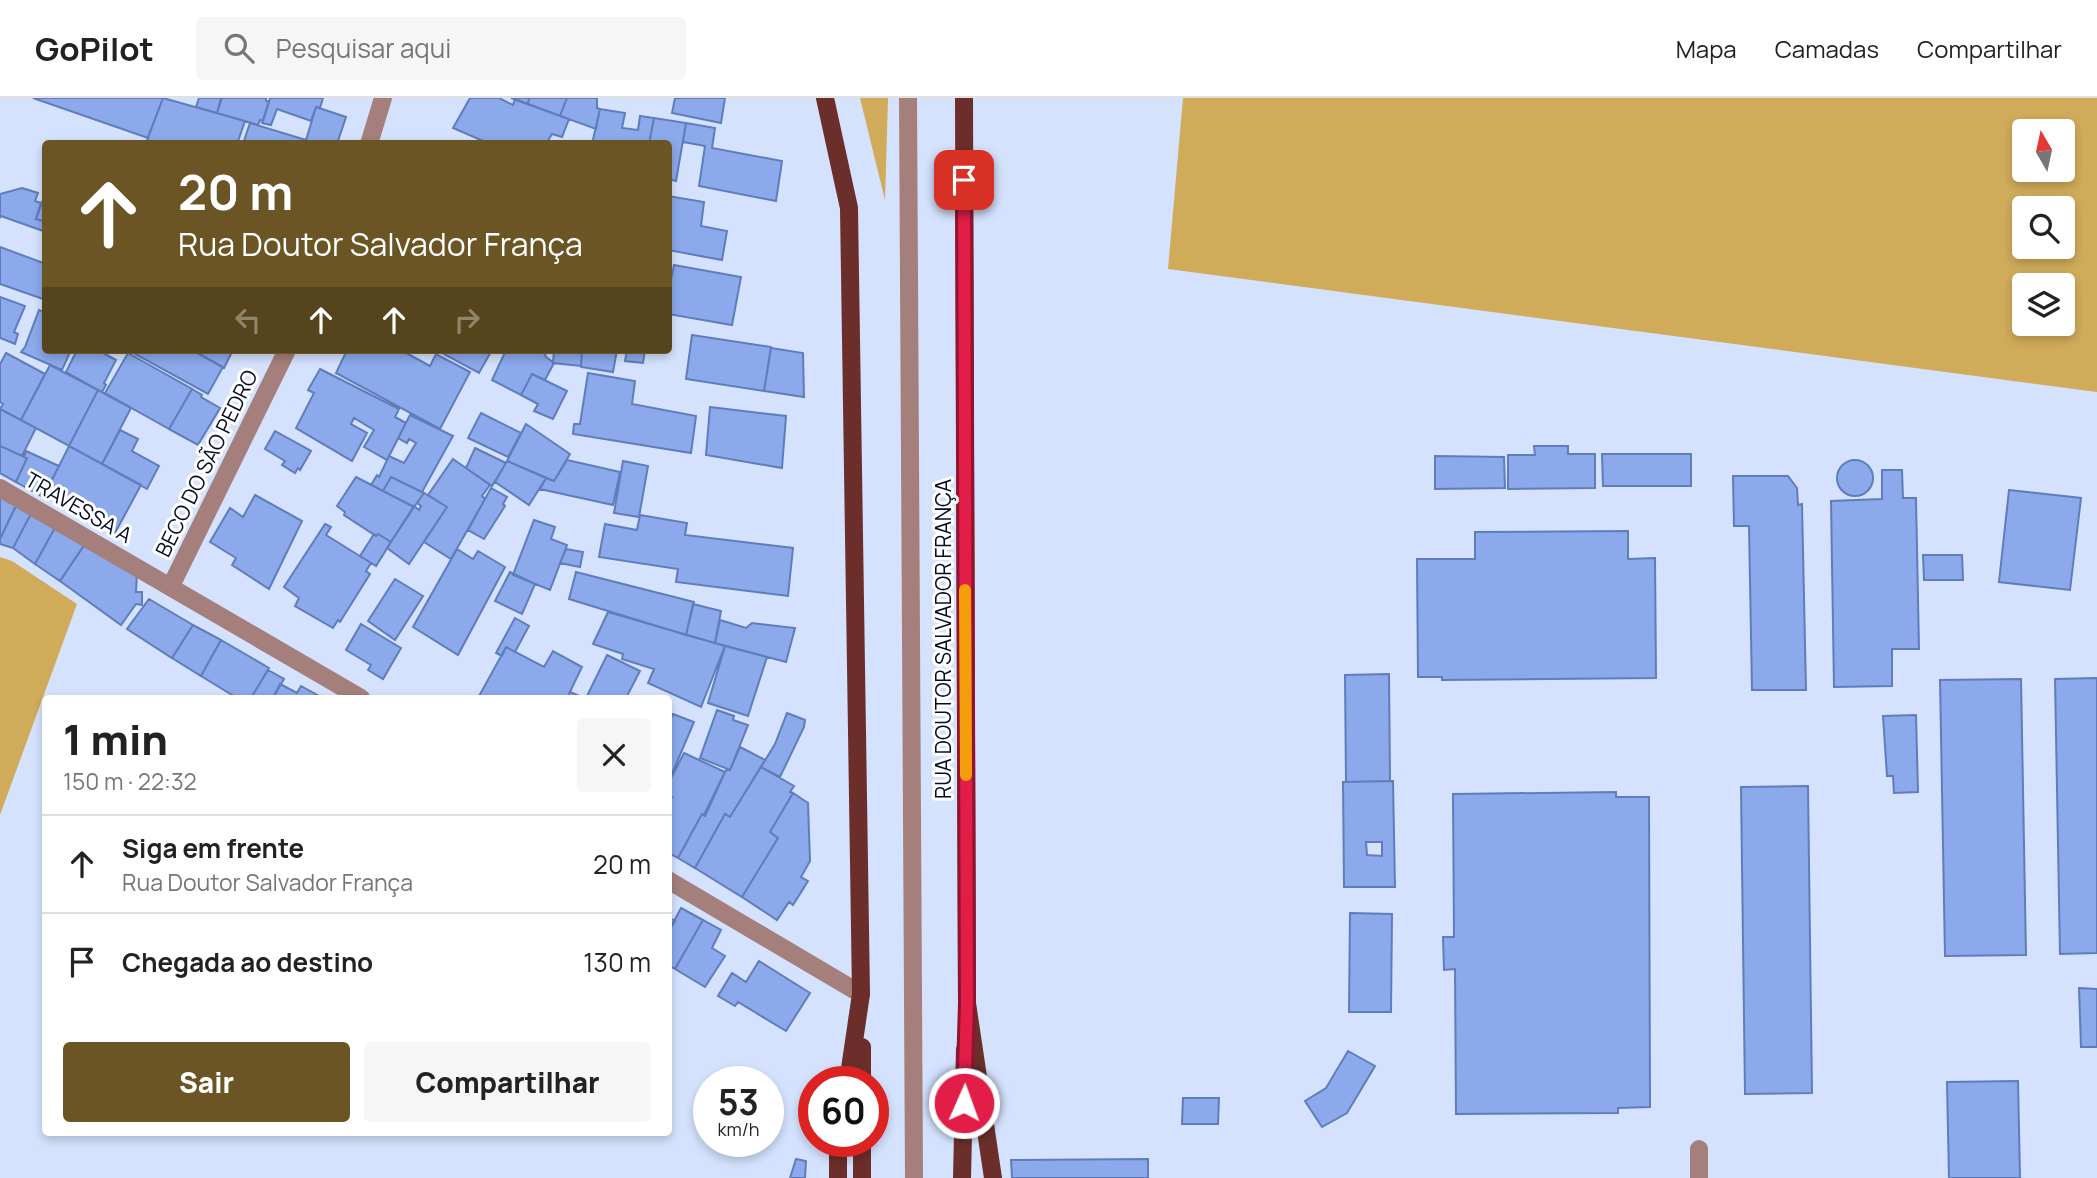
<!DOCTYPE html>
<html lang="pt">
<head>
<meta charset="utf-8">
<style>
  body { margin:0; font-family:Manrope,sans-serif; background:#f6f6f6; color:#222; height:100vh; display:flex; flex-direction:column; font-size:26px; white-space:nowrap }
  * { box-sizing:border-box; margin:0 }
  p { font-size:23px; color:#767676 }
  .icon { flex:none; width:38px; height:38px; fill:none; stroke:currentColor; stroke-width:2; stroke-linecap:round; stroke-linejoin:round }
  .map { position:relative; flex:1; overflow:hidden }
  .drawer { position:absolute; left:42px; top:597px; width:630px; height:441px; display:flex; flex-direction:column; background:#fff; border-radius:7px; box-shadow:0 4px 10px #0003 }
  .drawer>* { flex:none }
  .hud { position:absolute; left:42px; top:42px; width:630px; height:214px; border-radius:7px; box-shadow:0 4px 10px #0003; background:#6b5524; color:#fff; overflow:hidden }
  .needle { width:46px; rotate:351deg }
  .buttons { position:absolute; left:2012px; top:21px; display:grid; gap:14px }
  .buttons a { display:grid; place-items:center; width:63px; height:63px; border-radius:7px; background:#fff; box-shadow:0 4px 10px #0003; font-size:35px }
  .speed { position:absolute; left:693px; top:968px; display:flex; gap:14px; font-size:35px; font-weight:700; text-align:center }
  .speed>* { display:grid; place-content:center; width:91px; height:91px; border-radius:50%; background:#fff; box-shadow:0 4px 10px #0003; line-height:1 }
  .speed small { font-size:18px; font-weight:400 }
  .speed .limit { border:10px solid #d22; background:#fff; color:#111 }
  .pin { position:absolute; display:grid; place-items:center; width:60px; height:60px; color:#fff; margin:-30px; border-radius:14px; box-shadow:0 4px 10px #0006 }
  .me { position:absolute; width:77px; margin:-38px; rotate:2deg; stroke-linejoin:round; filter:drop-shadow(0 0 5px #0008) }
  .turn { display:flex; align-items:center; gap:24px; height:147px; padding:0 21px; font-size:32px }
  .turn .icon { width:91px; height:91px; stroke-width:2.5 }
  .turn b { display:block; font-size:49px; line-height:60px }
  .lanes { display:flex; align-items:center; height:66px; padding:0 21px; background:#0003; justify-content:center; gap:35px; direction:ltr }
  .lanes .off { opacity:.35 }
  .round { display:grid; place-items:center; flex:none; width:74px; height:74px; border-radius:7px; background:#f6f6f6 }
  .headline { display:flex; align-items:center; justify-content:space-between; height:119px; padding:0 21px }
  h1 { font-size:42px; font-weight:800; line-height:52px }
  .cta { display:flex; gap:14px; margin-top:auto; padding:14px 21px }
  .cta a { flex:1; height:80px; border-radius:7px; background:#6b5524; color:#fff; font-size:28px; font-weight:800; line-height:80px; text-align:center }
  .cta a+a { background:#f6f6f6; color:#222 }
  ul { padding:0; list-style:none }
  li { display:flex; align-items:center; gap:21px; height:98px; padding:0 21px; border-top:2px solid #e0e0e0 }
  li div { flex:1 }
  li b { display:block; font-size:26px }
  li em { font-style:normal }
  header { display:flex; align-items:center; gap:42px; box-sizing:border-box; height:98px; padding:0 35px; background:#fff; border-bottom:2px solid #e0e0e0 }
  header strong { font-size:33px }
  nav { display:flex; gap:38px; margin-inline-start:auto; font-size:24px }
  .search { width:490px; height:63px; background:#f6f6f6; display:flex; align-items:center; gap:18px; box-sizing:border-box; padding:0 24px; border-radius:7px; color:#767676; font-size:26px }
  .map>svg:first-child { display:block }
  .green { fill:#cfab5a; fill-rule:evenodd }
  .building { fill:#8ba9eb; stroke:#607cbb; stroke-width:2; fill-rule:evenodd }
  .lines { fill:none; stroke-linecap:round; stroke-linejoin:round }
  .minor { stroke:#a47f7c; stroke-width:18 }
  .major { stroke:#6b2e2b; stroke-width:18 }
  .route-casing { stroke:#92132f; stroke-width:18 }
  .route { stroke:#e11d48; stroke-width:12 }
  .slow { stroke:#f59e0b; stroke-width:12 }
  .labels { text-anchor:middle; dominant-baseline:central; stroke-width:6; stroke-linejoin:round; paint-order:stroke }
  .street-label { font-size:21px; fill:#040b22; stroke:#fff }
</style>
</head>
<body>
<header>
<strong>GoPilot</strong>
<div class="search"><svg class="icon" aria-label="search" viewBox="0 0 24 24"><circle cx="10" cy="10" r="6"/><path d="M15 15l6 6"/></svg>Pesquisar aqui</div>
<nav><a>Mapa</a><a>Camadas</a><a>Compartilhar</a></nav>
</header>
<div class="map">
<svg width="2097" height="1080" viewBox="0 0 2097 1080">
  <rect width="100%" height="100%" fill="#d4e2fe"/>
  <path class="green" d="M860,0H888L885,102Z
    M1183,0H2097V294L1168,171ZM2025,33H2063V72H2025ZM2025,110H2063V149H2025ZM2025,187H2063V226H2025Z
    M0,459L12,463L77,506L0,717Z"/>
  <path class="building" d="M33,0H163L148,40Z
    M163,0L245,23L237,46H159L147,42Z
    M199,0H221L217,15L196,9Z
    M222,0H266V3L269,4L263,23L260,22L258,27L217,15Z
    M270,0H323L320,10L316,9L311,23L277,11L271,27L262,25Z
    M470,0H499L513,7L515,1L569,21L562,39L552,36L546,46H490L453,30Z
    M511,0H530L527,6Z
    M530,0H567L560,18L527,6Z
    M567,0H597V10L600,11L596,31L560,18Z
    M675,0H725L721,25L672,15Z
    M316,9L346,19L337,46L327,43L326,46H318L306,42Z
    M600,11L625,15L622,30L638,32L640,18L654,20L649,46H592Z
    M654,20L686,25L676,83L668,81V46H649Z
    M250,25L306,42L313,46H243Z
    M686,25L715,30L712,50L782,63L776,103L699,88L705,48L683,44Z
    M22,90L38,95L35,103L41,105L36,121L46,124V134L1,118L0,120V96Z
    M46,93V124L36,121Z
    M668,98L704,104L701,128L727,133L722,162L668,152Z
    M0,149L46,166V202L0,186Z
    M674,167L741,179L732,227L668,216V196Z
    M0,199L25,208L14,234L18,236L15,246L0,240Z
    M39,212L46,215V252H71L62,272L21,254L25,249Z
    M692,237L771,249L764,293L686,281Z
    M771,250L803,255L804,299L764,293Z
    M77,252H107L105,256L116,262L104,285L106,287L102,294L66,274Z
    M128,252H192L223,269L208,296Z
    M192,252H233L224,270Z
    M347,252H401L430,268L436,256L470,274L440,331L336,275Z
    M443,252H492L479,275L442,255Z
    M506,252H547L545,258L554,265L545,282L532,276L521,297L492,282Z
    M554,252H582L581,268L553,265Z
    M582,252H617L613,274L581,269Z
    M627,252H645L643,265L625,263Z
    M6,255L45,276L21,322L0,311L3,306L0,304V266Z
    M128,255L192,291L169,331L105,295Z
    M50,267L98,292L69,348L21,322Z
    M320,271L399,311L395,319L406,325L387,362L364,349L374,332L354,320L351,326L367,335L352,363L296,330L314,295L308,292Z
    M588,275L635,283L632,306L696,318L691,355L573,336L574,326H580Z
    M532,276L567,293L553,321L534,313L538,306L521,297Z
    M192,291L202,297L201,299L220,310L198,347L169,331Z
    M98,292L131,310L102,366L69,348Z
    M710,309L786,318L782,370L706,357Z
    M0,311L36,330L22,358L0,348Z
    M481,315L521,335L508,359L468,340Z
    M410,317L453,338L422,394L391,379L383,393L371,387L377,377L379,379L389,358L404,365L416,345L409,341L407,345L398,340Z
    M526,326L570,356L554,383L507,363Z
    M120,332L138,341L132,353L159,368L147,391L102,366Z
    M275,333L311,353L300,372L298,370L295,375L282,367L285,363L265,351Z
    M0,348L27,360L16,384L0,375Z
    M69,348L141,387L115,435L45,396Z
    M1534,348H1568V356H1595V390L1508,391V357H1535Z
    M475,350L506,365L492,388L466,370Z
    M26,353L59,368L43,399L16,384L27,360L24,359Z
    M1602,356H1691V388H1603Z
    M1435,358L1504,359L1505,390L1435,391Z
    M453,361L490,387L482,398L485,401L451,461L424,444L447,409L428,397Z
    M567,362L620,374L613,407L540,391L546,380L554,383Z
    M1837 380a18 18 0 1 1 36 0a18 18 0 1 1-36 0Z
    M507,363L546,380L529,407L495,384Z
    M623,363L648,368L639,419L614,415Z
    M1882,372H1902L1903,400H1916L1919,551H1892V588L1834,589L1831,403L1882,401Z
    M1733,378H1788L1797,390L1798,407L1802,406L1806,592H1752L1749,428H1734Z
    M356,379L414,409L391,444L378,436L376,438L344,417L345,414L337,408Z
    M391,379L424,395L414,409L383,393Z
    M491,390L507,399L503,406L505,408L484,441L468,432Z
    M2009,392L2081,400L2070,492L1999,484Z
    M0,393L19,401L0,441Z
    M424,395L447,409L409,466L387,450L414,408L419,412L421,408L417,405Z
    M255,397L302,423L269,491L232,467L236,460L210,444L230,410L243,419Z
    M18,404L33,412L13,450L0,446V441Z
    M33,412L57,426L35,466L13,450Z
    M640,417L687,425L685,437L793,450L788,498L676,484L678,471L599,459L605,426L637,432Z
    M534,422L555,429L551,441L567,447L550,492L513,477Z
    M57,426L87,443L60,483L35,466Z
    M325,426L331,429L326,437L371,465L366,473L370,476L340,524L338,522L333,530L295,508L299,500L284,489Z
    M1628,433V461L1655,460L1656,580L1442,582V579H1418L1417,461H1475V434Z
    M374,436L376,438L378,436L391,444L376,468L360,458Z
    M86,444L137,475L136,494H142V507L136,506L121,527L60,483Z
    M457,451L473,461L478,453L505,469L458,557L413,529Z
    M566,451L583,454L580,469L560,465Z
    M1923,457H1962L1963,482H1924Z
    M510,474L535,486L522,516L495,503Z
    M576,474L694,504L686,537L569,501Z
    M395,481L423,498L395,542L368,523Z
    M149,501L193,527L172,560L127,531Z
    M693,506L721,513L715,545L686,537Z
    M608,514L725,548L701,609L648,585L654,571L622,561L623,556L593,546Z
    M515,520L529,528L515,554L506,549L502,558L496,555Z
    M720,522L746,530L752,525L795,530L786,564L715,545Z
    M361,526L401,550L383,581L368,572L371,567L346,552Z
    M193,527L221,542L201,578L172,560Z
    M221,542L269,570L251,600H237L201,578Z
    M725,548L767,559L748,618L708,605Z
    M506,549L544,569L553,553L582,569L567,600H478Z
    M607,557L640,573L626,600H586Z
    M268,572L284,581L273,600H251Z
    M1389,576L1390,683L1346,684L1345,577Z
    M2097,580V855L2060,856L2055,581Z
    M2021,581L2026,857L1945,858L1940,582Z
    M280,586L297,595L301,588L319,598L318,600H273Z
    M570,594L584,600H567Z
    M717,612L734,618L733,622L748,627L730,672L700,660Z
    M787,615L805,622L804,629L780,679L761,669L775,646Z
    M673,616L694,624L668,685V642L671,636L668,635V627Z
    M1916,617L1918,694L1894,695L1893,678H1887L1883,618Z
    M740,649L765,662L730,719L725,716L695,770L678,760L702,716L705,718L725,674L727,671L730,672Z
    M684,655L725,674L704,717L702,716L678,760L668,755V706L672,699L668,697L671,689L668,686Z
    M761,669L794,688L790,694L793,695L770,734L778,740L742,799L695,770L725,716L730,719Z
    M1393,683L1395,789H1344L1343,684ZM1366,744H1382V758L1367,757Z
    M1808,688L1812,995L1745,996L1741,689Z
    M1616,694V699H1649L1650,1009L1618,1010V1015L1456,1016L1455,871L1444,872L1443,839H1454L1453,696Z
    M793,695L808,705L810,763L801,779L808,783L793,807L789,804L777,822L742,799L778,740L770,734Z
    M681,810L703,822L675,871L668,867V834Z
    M1350,815L1392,816L1391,914H1349Z
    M668,819L675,823L668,834Z
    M703,822L721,832L712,850L725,858L705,889L675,871Z
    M759,863L810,895L786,933L738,904L735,908L718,898L732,875L746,884Z
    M2079,890L2097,891V949H2081Z
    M1348,953L1375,968L1347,1015L1322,1029L1305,1003L1326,990Z
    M2018,983L2020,1080H1949L1947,984Z
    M1183,1000H1219L1218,1026H1182Z
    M796,1061L806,1063L805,1080H790Z
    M1148,1061V1080H1012L1011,1062Z"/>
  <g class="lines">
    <path class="minor" d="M908,0L914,1080
      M369,46L383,0
      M0,390L361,600
      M171,488L287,252
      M668,782L861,896
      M1699,1051V1080"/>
    <path class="major" d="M825,0L849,110L861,896L848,984
      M964,0L967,905L993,1080
      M862,949V984
      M862,1043V1080
      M838,1080V1043
      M962,1080L965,951"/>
  </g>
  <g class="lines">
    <defs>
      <path id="route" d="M964,1005L967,905L964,82"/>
    </defs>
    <use href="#route" class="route-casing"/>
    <use href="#route" class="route"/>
    <path class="slow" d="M965,492L966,677"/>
  </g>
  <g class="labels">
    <g class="street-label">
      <text transform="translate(206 365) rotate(-64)">BECO DO SÃO PEDRO</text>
      <text transform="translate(79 409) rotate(30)">TRAVESSA A</text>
      <text transform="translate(943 541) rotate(-90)">RUA DOUTOR SALVADOR FRANÇA</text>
    </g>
  </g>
</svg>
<div class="buttons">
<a><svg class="needle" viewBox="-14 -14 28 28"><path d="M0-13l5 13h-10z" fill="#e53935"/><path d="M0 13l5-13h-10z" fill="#767676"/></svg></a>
<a><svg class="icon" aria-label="search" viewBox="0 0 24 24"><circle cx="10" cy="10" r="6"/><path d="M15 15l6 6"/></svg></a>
<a><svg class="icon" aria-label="layers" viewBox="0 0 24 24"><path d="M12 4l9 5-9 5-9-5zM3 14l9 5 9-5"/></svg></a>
</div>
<div class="speed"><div>53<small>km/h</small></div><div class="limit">60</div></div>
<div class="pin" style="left:964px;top:82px;background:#d93025"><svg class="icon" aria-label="arrive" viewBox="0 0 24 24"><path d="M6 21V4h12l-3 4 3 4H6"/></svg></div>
<svg class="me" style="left:964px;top:1005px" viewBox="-20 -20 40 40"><circle r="17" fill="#e11d48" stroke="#fff" stroke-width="3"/><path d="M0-11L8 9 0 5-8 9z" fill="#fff"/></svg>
<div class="hud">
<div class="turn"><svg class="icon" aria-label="ahead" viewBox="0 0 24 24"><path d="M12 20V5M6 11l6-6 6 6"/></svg><div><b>20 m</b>Rua Doutor Salvador França</div></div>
<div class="lanes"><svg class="icon off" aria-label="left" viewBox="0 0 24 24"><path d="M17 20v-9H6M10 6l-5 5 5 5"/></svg><svg class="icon" aria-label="ahead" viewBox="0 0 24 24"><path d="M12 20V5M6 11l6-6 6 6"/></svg><svg class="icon" aria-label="ahead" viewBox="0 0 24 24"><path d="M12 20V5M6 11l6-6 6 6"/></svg><svg class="icon off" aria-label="right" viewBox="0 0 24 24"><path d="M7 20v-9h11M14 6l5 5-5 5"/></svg></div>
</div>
<section class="drawer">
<div class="headline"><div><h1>1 min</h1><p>150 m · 22:32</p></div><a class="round"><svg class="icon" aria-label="close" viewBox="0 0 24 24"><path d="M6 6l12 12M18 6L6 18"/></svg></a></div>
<ul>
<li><svg class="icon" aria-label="ahead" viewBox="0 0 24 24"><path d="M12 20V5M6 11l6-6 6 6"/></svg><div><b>Siga em frente</b><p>Rua Doutor Salvador França</p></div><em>20 m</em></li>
<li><svg class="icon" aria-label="arrive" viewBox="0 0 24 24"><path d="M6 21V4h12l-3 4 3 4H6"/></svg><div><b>Chegada ao destino</b></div><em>130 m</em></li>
</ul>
<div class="cta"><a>Sair</a><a>Compartilhar</a></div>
</section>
</div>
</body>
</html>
